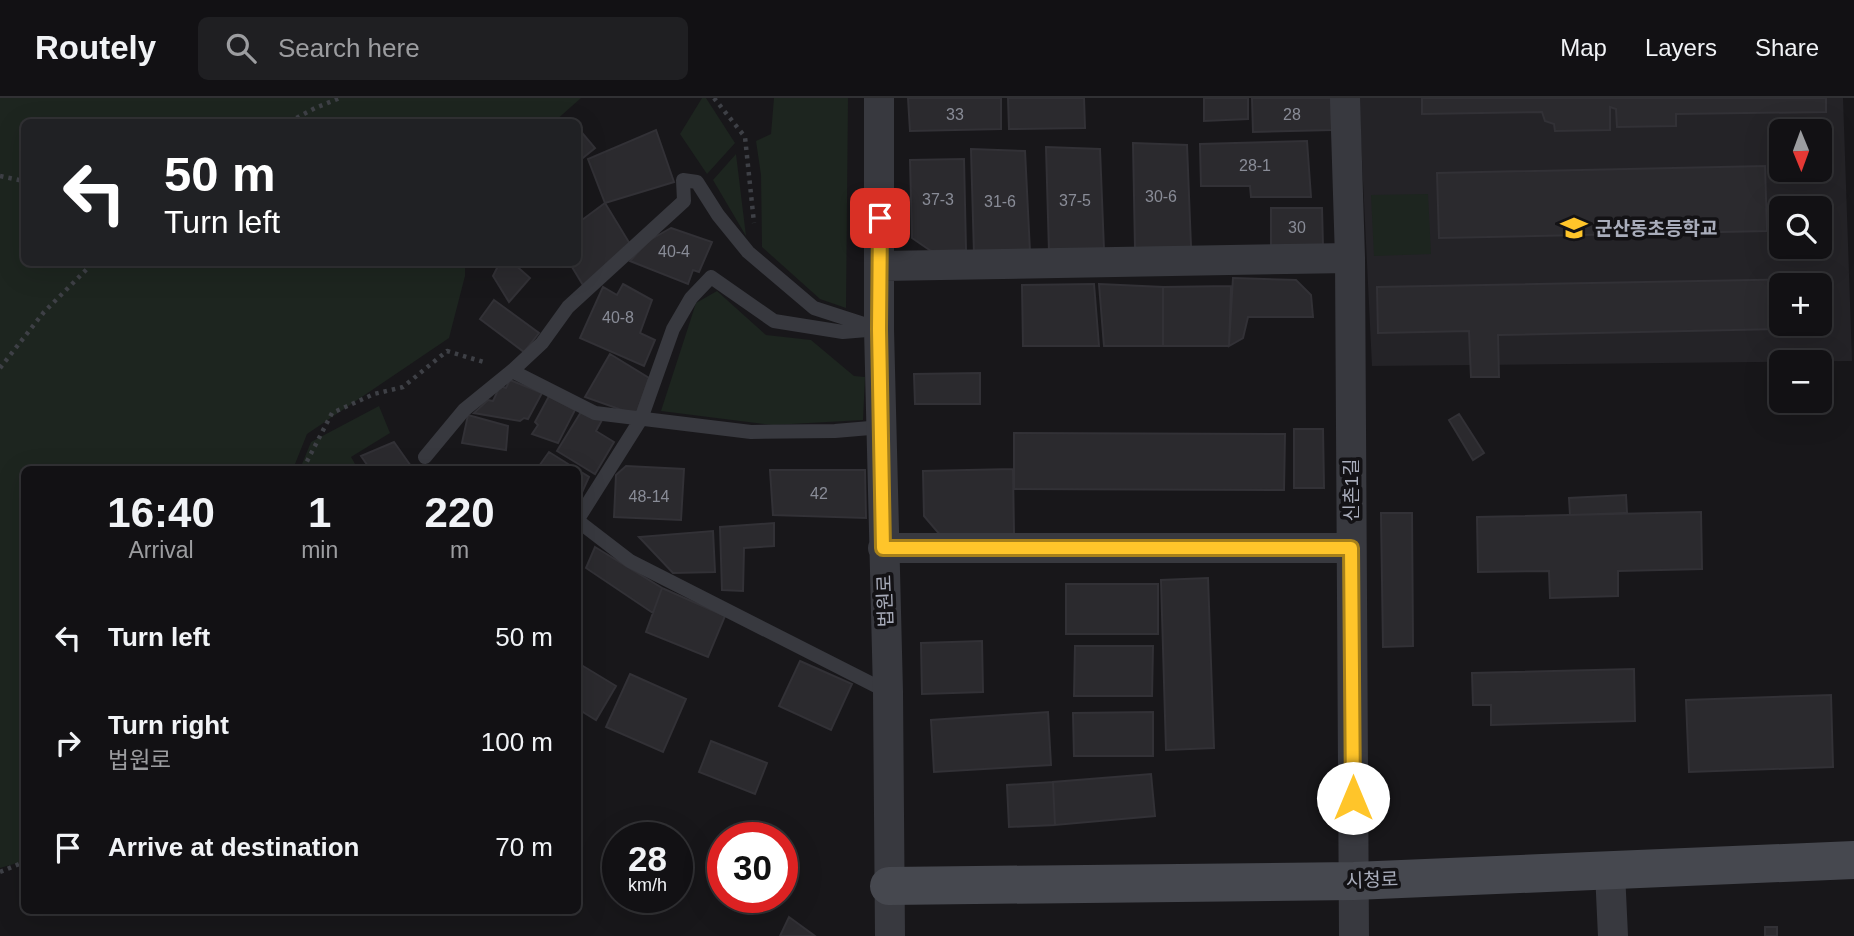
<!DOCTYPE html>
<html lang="en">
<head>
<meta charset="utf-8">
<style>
  body { margin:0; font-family:Arial,"Noto Sans KR",sans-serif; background:#1f1f22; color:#f1f3f6; height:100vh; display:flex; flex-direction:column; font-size:26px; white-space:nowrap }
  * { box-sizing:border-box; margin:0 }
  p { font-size:23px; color:#9c9da0 }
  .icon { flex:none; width:38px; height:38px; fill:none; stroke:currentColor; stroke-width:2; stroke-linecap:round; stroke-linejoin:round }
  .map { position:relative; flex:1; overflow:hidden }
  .side { position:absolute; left:21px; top:368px; width:560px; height:448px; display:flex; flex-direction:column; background:#121114; border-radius:10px; box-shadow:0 7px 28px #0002,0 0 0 2px #313134 }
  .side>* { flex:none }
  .top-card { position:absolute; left:21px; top:21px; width:560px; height:147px; border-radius:10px; box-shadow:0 7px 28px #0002,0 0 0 2px #313134; background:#202124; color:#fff; overflow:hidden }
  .needle { width:46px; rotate:179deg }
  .tools { position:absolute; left:1769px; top:21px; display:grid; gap:14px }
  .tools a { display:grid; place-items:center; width:63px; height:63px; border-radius:10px; background:#121114; box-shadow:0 7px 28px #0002,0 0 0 2px #313134; font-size:35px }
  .speed { position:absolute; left:602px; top:724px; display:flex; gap:14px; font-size:35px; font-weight:700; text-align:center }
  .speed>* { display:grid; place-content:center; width:91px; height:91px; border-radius:50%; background:#121114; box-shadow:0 7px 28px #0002,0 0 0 2px #313134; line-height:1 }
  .speed small { font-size:18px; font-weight:400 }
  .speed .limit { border:10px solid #d22; background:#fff; color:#111 }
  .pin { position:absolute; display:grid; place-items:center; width:60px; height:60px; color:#fff; margin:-30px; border-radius:14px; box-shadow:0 4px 10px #0006 }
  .me { position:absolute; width:77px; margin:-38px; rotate:0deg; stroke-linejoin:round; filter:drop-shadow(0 0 5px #0008) }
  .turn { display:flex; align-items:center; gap:24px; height:147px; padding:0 28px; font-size:32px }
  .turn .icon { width:91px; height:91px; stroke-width:2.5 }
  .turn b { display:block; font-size:49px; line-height:60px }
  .eta { display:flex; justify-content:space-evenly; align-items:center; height:119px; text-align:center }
  .eta b { font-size:42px; font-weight:700; line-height:49px }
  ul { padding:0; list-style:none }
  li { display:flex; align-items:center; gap:21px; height:105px; padding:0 28px }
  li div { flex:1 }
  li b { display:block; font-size:26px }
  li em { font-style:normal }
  header { display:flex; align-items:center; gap:42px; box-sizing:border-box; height:98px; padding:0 35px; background:#121114; border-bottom:2px solid #313134 }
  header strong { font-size:33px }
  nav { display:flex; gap:38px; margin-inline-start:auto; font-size:24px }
  .search { width:490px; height:63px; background:#1f1f22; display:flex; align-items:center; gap:18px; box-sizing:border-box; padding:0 24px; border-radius:10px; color:#9c9da0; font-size:26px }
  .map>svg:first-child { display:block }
  .built { fill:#242327; fill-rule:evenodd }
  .green { fill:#1d251f }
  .building { fill:#2b2a2e; stroke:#323136; stroke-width:2 }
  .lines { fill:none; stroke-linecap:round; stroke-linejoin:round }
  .path { stroke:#3e4046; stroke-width:4.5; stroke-dasharray:3.5 5; stroke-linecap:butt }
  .lane { stroke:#38393f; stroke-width:14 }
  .street { stroke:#38393f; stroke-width:30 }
  .secondary { stroke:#46484f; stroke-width:38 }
  .route-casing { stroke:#a6801b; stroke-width:18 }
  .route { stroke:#ffc52a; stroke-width:12 }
  .labels { text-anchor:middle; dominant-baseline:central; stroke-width:7; stroke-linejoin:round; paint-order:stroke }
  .number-label { font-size:16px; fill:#898c97 }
  .poi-label { font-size:19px; font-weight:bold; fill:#a9adbb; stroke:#131215; text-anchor:start }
  .street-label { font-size:19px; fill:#a9adbb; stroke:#131215 }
</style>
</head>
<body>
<header>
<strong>Routely</strong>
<div class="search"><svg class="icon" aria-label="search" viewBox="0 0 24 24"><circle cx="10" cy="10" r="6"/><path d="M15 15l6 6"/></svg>Search here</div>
<nav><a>Map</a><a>Layers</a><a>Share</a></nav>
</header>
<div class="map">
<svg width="1854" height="838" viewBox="0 0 1854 838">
  <rect width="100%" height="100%" fill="#18171a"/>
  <path class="built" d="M1359,0H1843L1852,263L1372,268ZM1782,33H1820V72H1782ZM1782,110H1820V149H1782ZM1782,187H1820V226H1782Z"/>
  <path class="green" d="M0,0H581L554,24H24V164H465V178L449,240L307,336L293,371H24V763L0,770Z
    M702,0H706L735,45L707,76L680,36Z
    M774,0H848L846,210L820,201L762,149L761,77L756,43L771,36Z
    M736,56L746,138L713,82Z
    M1428,96L1431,156L1374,158L1371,97Z
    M717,193L766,237L811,242L854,278L865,279L863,322L773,327L661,313L696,205Z
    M379,308L390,335L351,359L358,371H300L311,344Z"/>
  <path class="building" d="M908,0H1001V31L910,33Z
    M1008,0H1084L1085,30L1009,31Z
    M1204,0H1248V21L1204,23Z
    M1252,0H1331L1332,32L1253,34Z
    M1422,0H1826V14L1676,16V28L1617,29L1616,11L1610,9V32L1555,33L1554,26L1545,23L1542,14L1422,16Z
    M578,30L595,50L578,64Z
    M656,32L674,84L605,105L588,61Z
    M1307,43L1311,99H1251L1250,88H1201L1200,46Z
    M1133,45L1187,47L1191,149L1135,150Z
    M1046,49L1100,51L1104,152L1049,154Z
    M971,51L1025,53L1030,154L974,156Z
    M964,61L966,152L931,153L912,140L910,62Z
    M1765,68L1767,133L1439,140L1437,75Z
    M605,105L630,146L586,192L569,164H578V125Z
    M1271,110H1322L1323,149H1271Z
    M671,130L712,144L699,174L693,172L688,186L630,163L648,143Z
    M500,164H512L530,180L509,204L493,178Z
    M1233,180L1296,182L1311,197L1313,219H1248L1243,240L1229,248Z
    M1810,181V187H1782V226H1811V237H1784V231L1498,237L1499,279H1471L1469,233L1378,235L1377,189Z
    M623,186L652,202L640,235L655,242L644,268L580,240L603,189L617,197Z
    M1094,186L1099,248H1023L1022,187Z
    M1099,186L1163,189V248H1104Z
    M1231,188L1229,248H1163V189Z
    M494,202L539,235L524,254L480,221Z
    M610,256L649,280L636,317L585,299Z
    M980,275V306H915L914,276Z
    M510,282L542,295L528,321L524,320L520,323L474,315L488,302L493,303L500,288L506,290Z
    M549,298L575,312L558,345L532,336L538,327L535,324Z
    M581,314L602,322L596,333L614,344L595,376L557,353Z
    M1459,316L1484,355L1473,362L1449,322Z
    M468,317L508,328L506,352L462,345Z
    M1294,331H1323L1324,390H1294Z
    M1014,335L1285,336L1284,392L1014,391Z
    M394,344L413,371H370L361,358Z
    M549,354L576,371H537Z
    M626,368L684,371L681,422L614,419L616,377Z
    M1013,371L1014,437L941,438L924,418L923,373Z
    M578,372L589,379L579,401L578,400Z
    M770,372H865L866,420L773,417Z
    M1626,397L1627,415L1570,417L1569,400Z
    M1701,414L1702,471L1618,473V498L1550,500L1549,473L1478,474L1477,419Z
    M1381,415H1412L1413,548L1383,549Z
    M774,425V448L744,450L743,493L722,492L720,429Z
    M713,433L715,474L673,475L639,439Z
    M595,449L662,490L653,515L586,470Z
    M1208,480L1214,650L1166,652L1161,482Z
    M1066,486H1158V536H1066Z
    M662,490L725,518L708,559L646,534Z
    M982,543L983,594L922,596L921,545Z
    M1075,548H1153L1152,598H1074Z
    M800,563L852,586L831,632L779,608Z
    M578,565L616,588L596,622L578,611Z
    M1634,571L1635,623L1491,627V607H1473L1472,575Z
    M630,576L686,601L663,654L606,629Z
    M1831,597L1833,669L1689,674L1686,602Z
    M1048,614L1051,667L934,674L931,622Z
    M1153,614V658H1074L1073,615Z
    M711,643L767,665L755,696L699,674Z
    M1151,676L1155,718L1055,727L1053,684Z
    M1053,684L1055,727L1009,729L1007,687Z
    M789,819L815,838H780Z
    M1765,829H1777V838H1765Z"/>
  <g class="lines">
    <path class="path" d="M714,0L745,39L754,125
      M289,24L315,10L340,0
      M0,78L24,83
      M0,270L44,214L94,164
      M303,371L332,315L374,296L403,289L447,253L487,265
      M0,774L24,764"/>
    <path class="lane" d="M512,273L595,315L751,334L835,333L882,329
      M425,359L464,312L512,273L542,245L568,209L684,103L683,82L697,84L718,117L748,154L814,210L879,231L843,234L774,223L711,179L691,200L673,231L641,321L578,421
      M578,423L630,463L888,594"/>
    <path class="street" d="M879,0V231L888,594L890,838
      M1345,0L1350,160L1354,838
      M881,168L1350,160
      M883,450H1351
      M1610,774L1613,838"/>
    <path class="secondary" d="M889,788L1354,783L1854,762"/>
  </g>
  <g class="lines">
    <defs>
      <path id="route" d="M880,120L879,231L883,450H1351L1353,700"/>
    </defs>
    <use href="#route" class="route-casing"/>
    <use href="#route" class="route"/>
  </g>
  <defs>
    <symbol id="school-bare" viewBox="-9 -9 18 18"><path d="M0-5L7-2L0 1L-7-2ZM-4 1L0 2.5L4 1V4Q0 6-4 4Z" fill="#ffc52a" stroke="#131215" stroke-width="2.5" paint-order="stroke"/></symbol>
  </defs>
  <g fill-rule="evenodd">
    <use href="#school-bare" x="1555" y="111" width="38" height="38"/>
  </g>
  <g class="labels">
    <g class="number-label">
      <text x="955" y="16">33</text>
      <text x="1292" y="16">28</text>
      <text x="1255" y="67">28-1</text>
      <text x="1161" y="98">30-6</text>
      <text x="938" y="101">37-3</text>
      <text x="1075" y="102">37-5</text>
      <text x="1000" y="103">31-6</text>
      <text x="1297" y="129">30</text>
      <text x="674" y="153">40-4</text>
      <text x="618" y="219">40-8</text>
      <text x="819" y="395">42</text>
      <text x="649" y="398">48-14</text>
    </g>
    <g class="poi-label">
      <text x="1595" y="130">군산동초등학교</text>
    </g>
    <g class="street-label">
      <text transform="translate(1351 392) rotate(-90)">신촌1길</text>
      <text transform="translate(885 503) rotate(-92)">법원로</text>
      <text transform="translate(1372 782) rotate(-2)">시청로</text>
    </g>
  </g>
</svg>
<div class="tools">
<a><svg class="needle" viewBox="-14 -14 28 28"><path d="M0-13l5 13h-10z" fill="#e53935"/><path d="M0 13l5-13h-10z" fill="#9c9da0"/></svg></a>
<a><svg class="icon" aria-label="search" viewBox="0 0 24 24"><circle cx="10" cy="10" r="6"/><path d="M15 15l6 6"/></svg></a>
<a>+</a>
<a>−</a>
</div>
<div class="speed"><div>28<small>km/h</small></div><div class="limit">30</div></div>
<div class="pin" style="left:880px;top:120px;background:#d93025"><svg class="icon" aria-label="arrive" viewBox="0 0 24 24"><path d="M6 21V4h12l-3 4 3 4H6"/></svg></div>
<svg class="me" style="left:1353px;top:700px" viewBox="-20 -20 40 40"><circle r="19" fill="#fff"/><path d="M0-13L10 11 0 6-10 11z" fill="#ffc52a"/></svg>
<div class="top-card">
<div class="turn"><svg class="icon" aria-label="left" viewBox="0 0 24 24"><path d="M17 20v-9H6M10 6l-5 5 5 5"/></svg><div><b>50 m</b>Turn left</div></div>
</div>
<section class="side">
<div class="eta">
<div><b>16:40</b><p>Arrival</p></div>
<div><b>1</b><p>min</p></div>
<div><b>220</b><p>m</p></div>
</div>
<ul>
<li><svg class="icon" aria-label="left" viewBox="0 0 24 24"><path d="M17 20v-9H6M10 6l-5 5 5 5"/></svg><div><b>Turn left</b></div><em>50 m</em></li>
<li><svg class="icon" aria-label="right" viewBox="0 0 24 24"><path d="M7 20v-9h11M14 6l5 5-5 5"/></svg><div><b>Turn right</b><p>법원로</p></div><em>100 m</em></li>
<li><svg class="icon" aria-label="arrive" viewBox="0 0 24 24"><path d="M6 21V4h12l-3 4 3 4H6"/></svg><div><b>Arrive at destination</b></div><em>70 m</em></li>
</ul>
</section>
</div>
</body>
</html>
